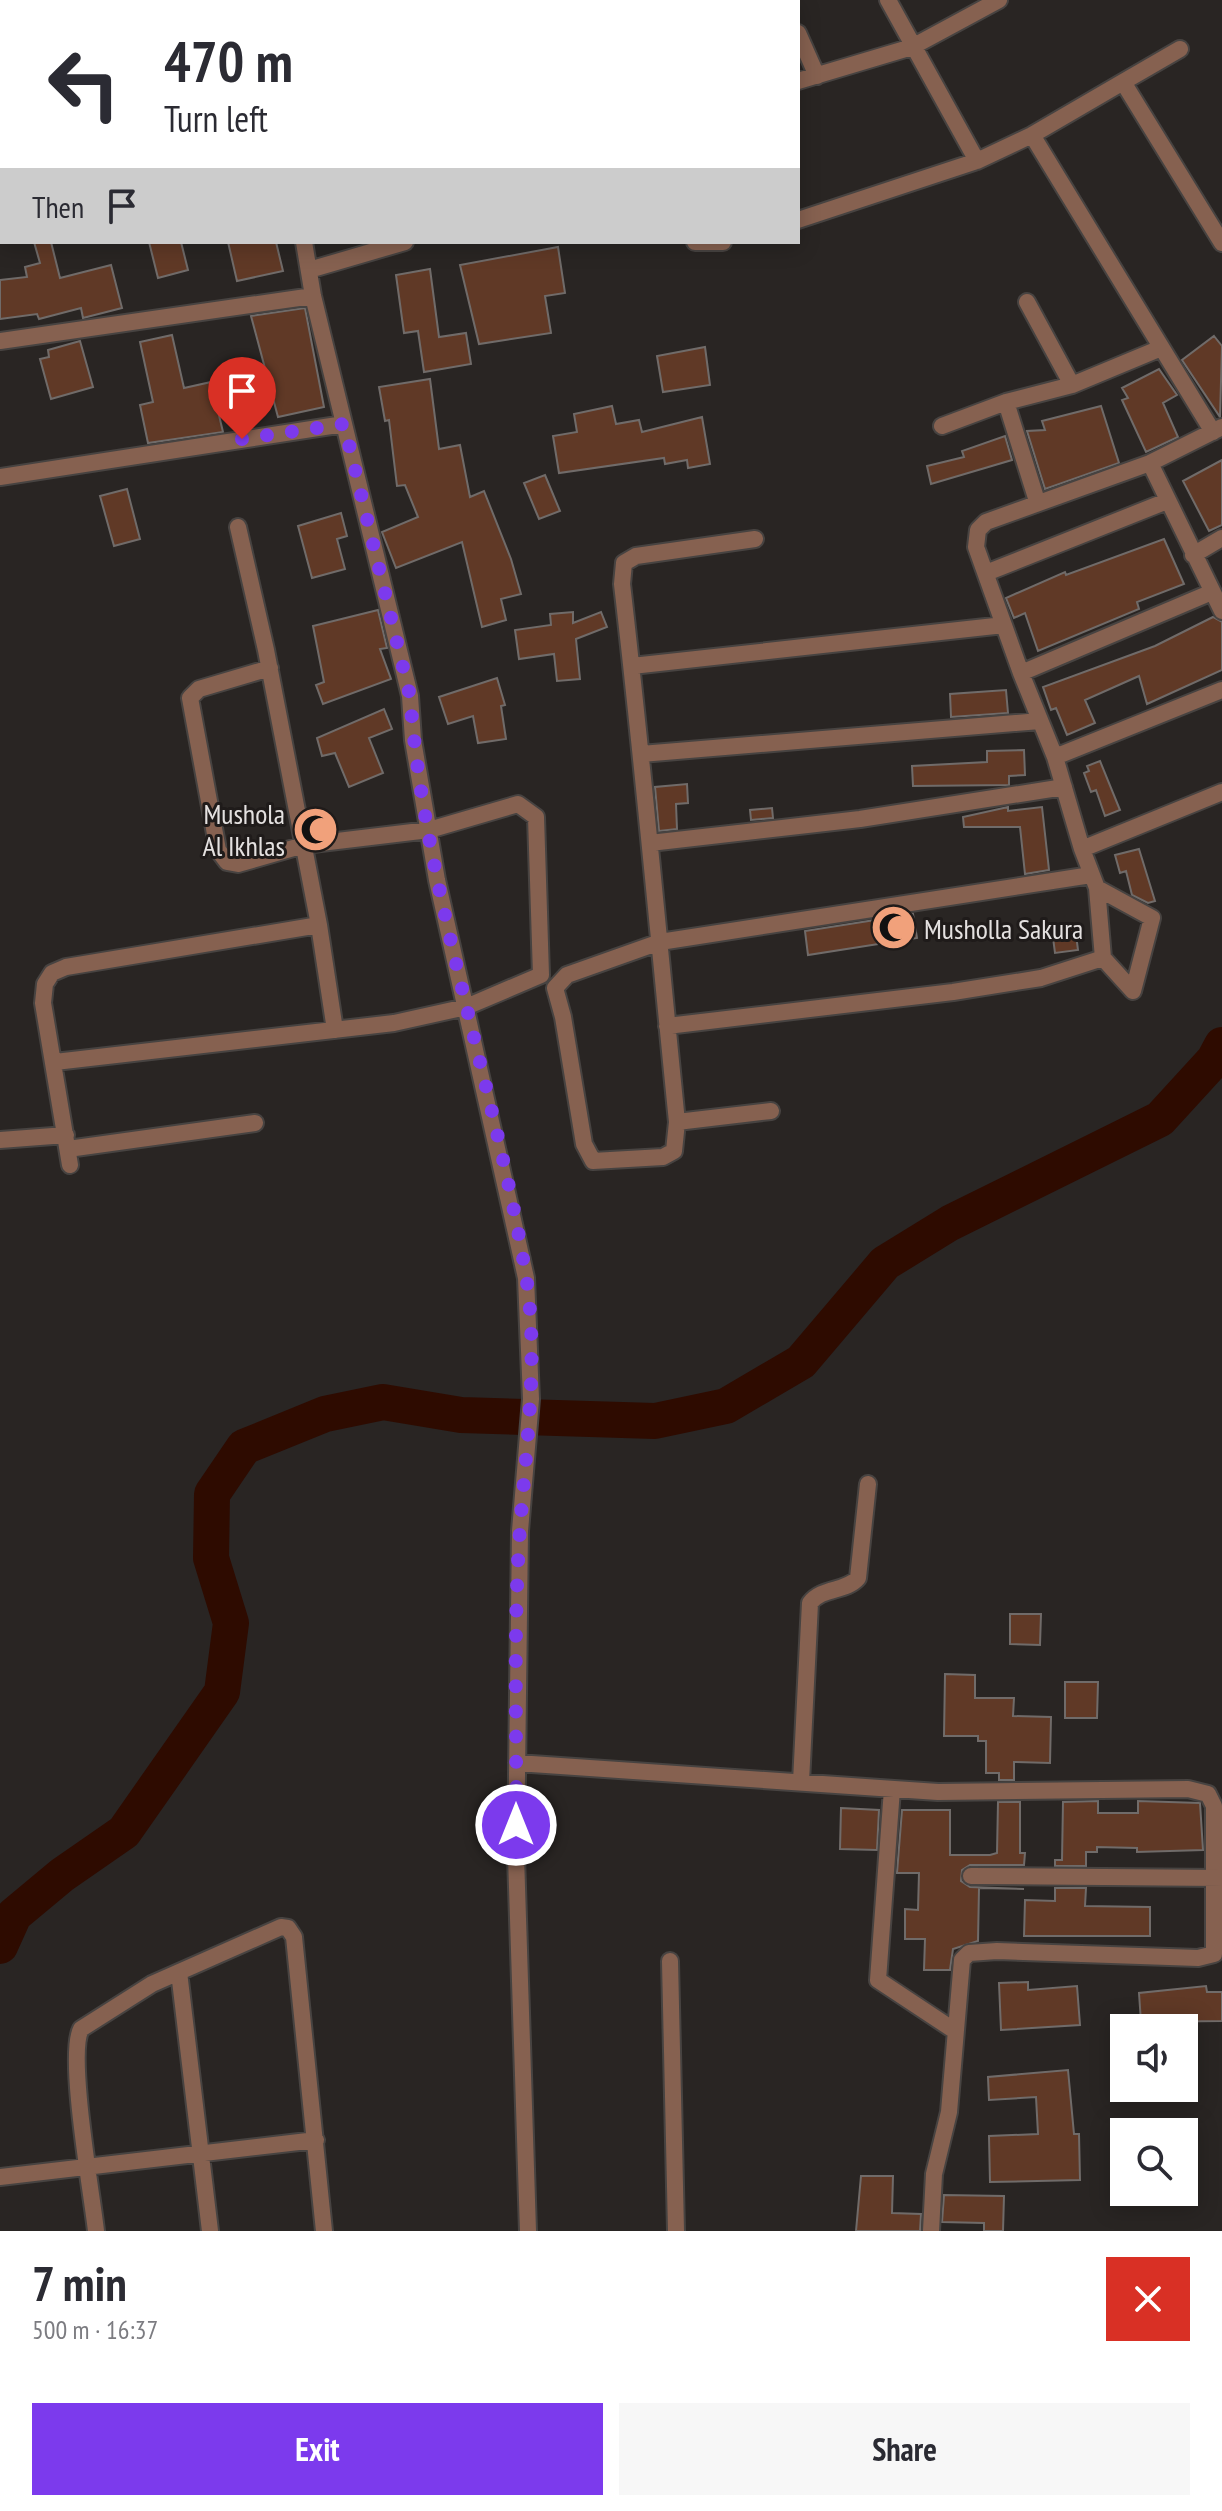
<!DOCTYPE html>
<html lang="en">
<head>
<meta charset="utf-8">
<style>
  body { margin:0; font-family:"PT Sans Narrow",sans-serif; background:#f7f7f7; color:#2b2b33; height:100vh; display:flex; flex-direction:column; font-size:30px; white-space:nowrap }
  * { box-sizing:border-box; margin:0 }
  p { font-size:26px; color:#7c7c81 }
  .icon { flex:none; width:44px; height:44px; fill:none; stroke:currentColor; stroke-width:2; stroke-linecap:round; stroke-linejoin:round }
  .map { position:relative; height:2231px; overflow:hidden }
  .drawer { display:flex; flex-direction:column; background:#fff; flex:1 }
  .drawer>* { flex:none }
  .banner { position:absolute; left:0px; top:0px; width:800px; height:244px; box-shadow:0 4px 20px #0003; background:#fff; color:#2b2b33; overflow:hidden }
  .buttons { position:absolute; left:1110px; top:2014px; display:grid; gap:16px }
  .buttons a { display:grid; place-items:center; width:88px; height:88px; border-radius:0px; background:#fff; box-shadow:0 4px 20px #0003; font-size:40px }
  .pin { position:absolute; display:grid; place-items:center; width:68px; height:68px; color:#fff; margin:-82px -34px; border-radius:50% 50% 50% 0; rotate:-45deg; box-shadow:0 0 8px #0007 }
  .pin .icon { rotate:45deg }
  .me { position:absolute; width:88px; margin:-44px; rotate:0deg; stroke-linejoin:round; filter:drop-shadow(0 0 6px #0008) }
  .turn { display:flex; align-items:center; gap:28px; height:168px; padding:0 32px; font-size:36px }
  .turn .icon { width:104px; height:104px; stroke-width:2.5 }
  .turn b { display:block; font-size:56px; line-height:68px }
  .then { display:flex; align-items:center; height:76px; padding:0 32px; background:#0003; gap:16px; font-size:30px }
  .round { display:grid; place-items:center; flex:none; width:84px; height:84px; border-radius:0px; background:#f7f7f7 }
  .summary { display:flex; align-items:center; justify-content:space-between; height:136px; padding:0 32px }
  h1 { font-size:48px; font-weight:800; line-height:60px }
  .action { display:flex; gap:16px; margin-top:auto; padding:16px 32px }
  .action a { flex:1; height:92px; border-radius:0px; background:#7c3aed; color:#fff; font-size:32px; font-weight:800; line-height:92px; text-align:center }
  .action a+a { background:#f7f7f7; color:#2b2b33 }
  .map>svg:first-child { display:block }
  .lines { fill:none; stroke-linecap:round; stroke-linejoin:round }
  .canal { stroke:#2e0b00; stroke-width:22 }
  .river { stroke:#2e0b00; stroke-width:36 }
  .building { fill:#603926; stroke:#706b69; stroke-width:2 }
  .street-casing { stroke:#474341; stroke-width:20 }
  .street { stroke:#866150; stroke-width:16 }
  .route { stroke:#7c3aed; stroke-width:14; stroke-dasharray:0 25.2 }
  .labels { text-anchor:middle; dominant-baseline:central; stroke-width:6; stroke-linejoin:round; paint-order:stroke }
  .poi-label { font-size:28px; fill:#e4e1e0; stroke:#1f1b1a; text-anchor:end }
</style>
</head>
<body>
<div class="map">
<svg width="1222" height="2231" viewBox="0 0 1222 2231">
  <rect width="100%" height="100%" fill="#292523"/>
  <g class="lines">
    <path class="canal" d="M29,2L30,0
      M0,36L2,33"/>
    <path class="river" d="M0,1946L14,1915L62,1875L124,1832L222,1692L231,1623L211,1558L212,1494L244,1447L325,1414L383,1402L461,1415L655,1421L726,1406L801,1362L885,1263L950,1223L1160,1119L1214,1060L1222,1045"/>
  </g>
  <path class="building" d="M34,242H51L60,278L111,265L122,308L83,318L81,308L39,319L37,314L0,319V280L27,277L25,267L40,263Z
    M149,242H181L188,270L158,278Z
    M228,242H276L283,271L237,281Z
    M558,247L565,293L545,296L551,333L479,344L460,265Z
    M430,269L439,337L466,333L471,364L424,372L418,331L404,333L396,275Z
    M305,308L324,407L278,417L251,316Z
    M172,335L184,388L211,382L223,432L148,443L140,405L153,402L140,342Z
    M1214,336L1222,346L1220,417L1182,360Z
    M80,341L93,387L51,399L40,359L49,357L48,350Z
    M705,347L710,385L663,392L657,356Z
    M1159,369L1177,395L1163,403L1178,437L1146,452L1122,400L1128,398L1122,388Z
    M430,379L439,449L460,445L470,497L484,491L511,559L521,594L501,599L506,620L482,627L462,542L396,568L382,532L418,517L405,485L397,486L389,420L385,421L379,387Z
    M612,406L616,424L639,420L642,432L702,417L710,464L688,468L687,460L665,464L664,458L559,473L553,436L577,432L574,414Z
    M1101,406L1119,463L1045,489L1027,431L1045,430L1042,421Z
    M1005,436L1012,460L931,484L927,466L964,457L962,451Z
    M1222,460V525L1209,531L1183,481Z
    M545,475L560,511L539,519L524,483Z
    M127,489L140,539L114,546L100,496Z
    M341,513L347,536L337,539L345,569L312,578L298,526Z
    M1164,539L1184,584L1137,602L1139,609L1038,651L1025,613L1014,618L1006,598L1065,572L1066,575Z
    M378,610L387,648L380,649L391,679L323,704L316,685L324,682L313,626Z
    M573,612V623L601,612L607,627L576,639L580,679L557,681L554,654L519,659L515,630L551,625L550,614Z
    M1213,617L1222,622V670L1147,704L1139,676L1085,700L1095,723L1067,735L1056,708L1051,710L1043,687L1155,646Z
    M497,678L505,705L501,706L506,739L478,743L473,716L448,724L439,697Z
    M1006,690L1008,713L951,717L950,694Z
    M384,709L392,729L369,738L383,773L349,787L335,753L322,756L317,738Z
    M1024,750L1025,775L1009,776V785L913,786L912,766L987,762V751Z
    M1100,761L1120,810L1105,816L1096,790L1091,792L1084,773L1089,771L1087,766Z
    M687,784L688,803L676,804L677,829L659,831L655,787Z
    M1008,807V811L1042,807L1049,870L1025,874L1020,827H964L963,817Z
    M772,808L773,818L751,820L750,810Z
    M1139,849L1155,901L1148,903L1132,895L1126,871L1120,873L1115,855Z
    M913,914L917,938L808,955L805,931Z
    M1075,927L1078,950L1055,953L1052,930Z
    M1010,1614H1041L1040,1645L1010,1644Z
    M945,1674L975,1675V1698H1014L1013,1716L1051,1717L1050,1763L1014,1762V1780H999V1773H986V1741H978V1736H944Z
    M1065,1682H1098L1097,1718H1065Z
    M1098,1801V1813H1138V1801L1200,1803L1203,1850L1137,1852V1848L1097,1847V1852H1086V1866H1055V1860H1062L1063,1802Z
    M998,1802H1020V1853H1025L1024,1865H970L962,1870L961,1881L970,1887L1024,1889L979,1888L978,1941L953,1949L950,1970H924L925,1939H905V1909L918,1910L919,1873H897L902,1810H950V1855H990L997,1853Z
    M841,1808L879,1810L877,1850L840,1849Z
    M1055,1888H1086L1085,1906L1150,1907V1936H1024L1025,1900L1055,1901Z
    M1028,1982V1990L1077,1986L1080,2025L1001,2030L999,1983Z
    M1206,1986L1207,1992H1222V2021L1141,2022L1139,1993Z
    M1068,2070L1074,2134H1079L1080,2180L990,2182L989,2136L1038,2134L1036,2097L989,2100L988,2077Z
    M861,2176H893L892,2213L921,2214L920,2231H856Z
    M944,2195L1004,2196L1003,2231H984V2223L942,2222Z"/>
  <g class="lines">
    <defs>
      <path id="street" d="M264,0V2
        M784,0L785,2
        M888,0L977,161
        M798,33L817,76
        M798,81L912,47L999,0
        M1123,82L1180,49
        M1032,135L1213,432
        M0,209L2,208
        M798,220L977,161L1032,135L1123,82L1222,243
        M304,242L313,296L410,696L413,740L437,880L526,1278L531,1399L520,1531L516,1856L528,2231
        M695,242H723
        M309,270L405,242
        M1027,302L1072,385
        M0,341L313,296
        M1006,402L1037,501
        M942,426L1006,402L1072,385L1161,348
        M1222,427L1150,463L986,522L978,530L976,547L1021,673L1055,757L1082,849L1222,792
        M1150,463L1222,611
        M0,477L344,424
        M238,527L266,650L319,925
        M755,539L636,556L624,563L622,584C643,763 659,943 677,1122L674,1151L663,1157L593,1161L584,1144L563,1017L555,988L567,975L660,942L1091,875
        M1193,555L1222,538
        M986,573L1167,501
        M632,666L1004,625
        M1021,673L1212,592
        M641,754L1040,721
        M1055,757L1222,690
        M650,843L860,819L1064,787
        M1097,888L1152,918L1133,991L1103,958
        M667,1026L953,992L1041,978L1103,958L1097,888L1082,849
        M55,1062L394,1023L466,1007L541,975L536,817L518,804L429,830L304,845L238,864L227,862L218,850L190,698L199,689L270,668
        M677,1122L771,1111
        M0,1140L66,1135
        M68,1149L255,1123
        M70,1165L43,1003L45,984L52,973L66,967L319,925L335,1030
        M517,1763L938,1792L1188,1789L1208,1794L1214,1806V1954L1198,1958L997,1951L969,1953L962,1960L949,2112L934,2174L931,2231
        M801,1782L810,1603C822,1587 846,1592 858,1578L868,1484
        M892,1789L878,1980L955,2031
        M971,1876L1222,1878
        M670,1961L676,2231
        M179,1972L210,2231
        M0,2177L316,2140
        M96,2231C92,2194 67,2055 81,2029L152,1984L281,1927L288,1928L294,1937L324,2231"/>
    </defs>
    <use href="#street" class="street-casing"/>
    <use href="#street" class="street"/>
  </g>
  <g class="lines">
    <path class="route" d="M242,439L344,424L410,696C425,893 494,1081 526,1276C539,1359 526,1446 520,1529C513,1627 517,1727 516,1825"/>
  </g>
  <defs>
    <symbol id="mosque-disc" viewBox="-11 -11 22 22"><circle r="9.5" fill="#f1a17b" stroke="#1f1b1a"/><path d="M3.5-4.9A6 6 0 1 0 3.5 4.9A5 5 0 1 1 3.5-4.9Z" fill="#111"/></symbol>
  </defs>
  <g fill-rule="evenodd">
    <use href="#mosque-disc" x="290" y="804" width="51" height="51"/>
    <use href="#mosque-disc" x="868" y="902" width="51" height="51"/>
  </g>
  <g class="labels">
    <g class="poi-label">
      <text x="285" y="813">Mushola<tspan x="285" dy="32">Al Ikhlas</tspan></text>
      <text x="924" y="928" text-anchor="start">Musholla Sakura</text>
    </g>
  </g>
</svg>
<div class="buttons">
<a><svg class="icon" aria-label="sound" viewBox="0 0 24 24"><path d="M4 9h4l5-4v14l-5-4H4zM17 9q2 3 0 6"/></svg></a>
<a><svg class="icon" aria-label="search" viewBox="0 0 24 24"><circle cx="10" cy="10" r="6"/><path d="M15 15l6 6"/></svg></a>
</div>
<div class="pin" style="left:242px;top:439px;background:#d93025"><svg class="icon" aria-label="arrive" viewBox="0 0 24 24"><path d="M6 21V4h12l-3 4 3 4H6"/></svg></div>
<svg class="me" style="left:516px;top:1825px" viewBox="-20 -20 40 40"><circle r="17" fill="#7c3aed" stroke="#fff" stroke-width="3"/><path d="M0-11L8 9 0 5-8 9z" fill="#fff"/></svg>
<div class="banner">
<div class="turn"><svg class="icon" aria-label="left" viewBox="0 0 24 24"><path d="M17 20v-9H6M10 6l-5 5 5 5"/></svg><div><b>470 m</b>Turn left</div></div>
<div class="then">Then<svg class="icon" aria-label="arrive" viewBox="0 0 24 24"><path d="M6 21V4h12l-3 4 3 4H6"/></svg></div>
</div>
</div>
<section class="drawer">
<div class="summary"><div><h1>7 min</h1><p>500 m · 16:37</p></div><a class="round" style="background:#d93025;color:#fff"><svg class="icon" aria-label="close" viewBox="0 0 24 24"><path d="M6 6l12 12M18 6L6 18"/></svg></a></div>
<div class="action"><a>Exit</a><a>Share</a></div>
</section>
</body>
</html>
